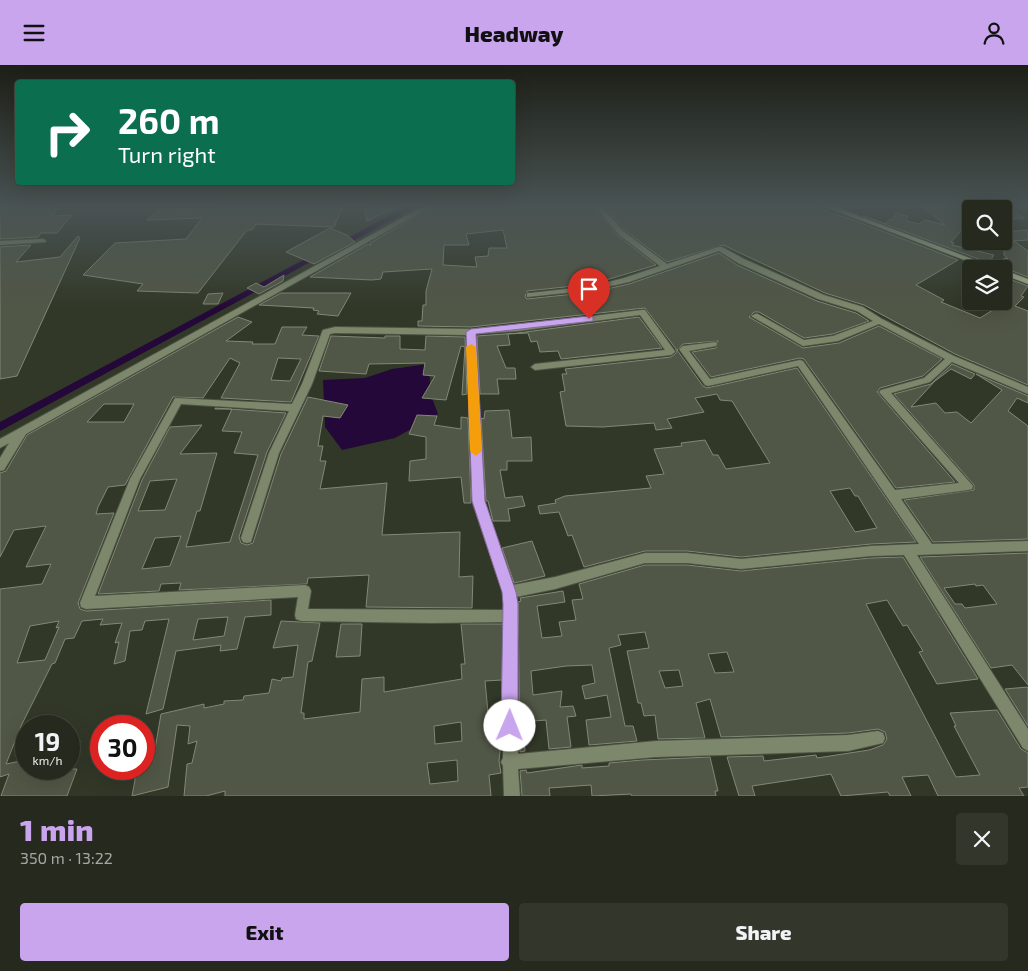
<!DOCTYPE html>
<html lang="en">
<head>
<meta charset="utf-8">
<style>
  body { margin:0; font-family:"Exo 2",sans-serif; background:#32362b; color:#f1f3f6; height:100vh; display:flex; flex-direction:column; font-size:19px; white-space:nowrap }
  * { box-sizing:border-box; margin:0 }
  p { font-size:16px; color:#a4a7a4 }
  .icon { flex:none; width:28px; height:28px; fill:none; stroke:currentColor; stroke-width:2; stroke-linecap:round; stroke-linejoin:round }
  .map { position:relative; height:731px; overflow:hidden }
  .details { display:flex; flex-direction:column; background:#262a1e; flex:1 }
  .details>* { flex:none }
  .banner { position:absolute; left:15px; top:15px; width:500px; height:105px; border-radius:5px; box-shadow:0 5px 20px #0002,0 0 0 1px #42463c; background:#0b6e4f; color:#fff; overflow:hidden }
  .controls { position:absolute; left:962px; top:135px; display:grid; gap:10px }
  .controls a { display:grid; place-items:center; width:50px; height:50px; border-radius:5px; background:#262a1e; box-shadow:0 5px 20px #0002,0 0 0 1px #42463c; font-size:25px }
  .speed { position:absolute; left:15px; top:650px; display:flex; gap:10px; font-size:25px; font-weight:700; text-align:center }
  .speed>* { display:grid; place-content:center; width:65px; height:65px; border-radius:50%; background:#262a1e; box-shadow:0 5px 20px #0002,0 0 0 1px #42463c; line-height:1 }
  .speed small { font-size:12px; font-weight:400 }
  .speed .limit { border:8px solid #d22; background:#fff; color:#111 }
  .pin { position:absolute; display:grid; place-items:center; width:42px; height:42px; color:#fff; margin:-51px -21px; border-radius:50% 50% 50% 0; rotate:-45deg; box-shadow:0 0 5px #0007 }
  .pin .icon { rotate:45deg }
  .me { position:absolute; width:55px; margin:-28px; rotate:1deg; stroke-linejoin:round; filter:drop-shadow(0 0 4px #0008) }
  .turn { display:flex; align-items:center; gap:18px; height:105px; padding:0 20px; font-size:22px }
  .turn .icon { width:65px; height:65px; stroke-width:2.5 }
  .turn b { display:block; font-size:35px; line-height:42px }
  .round { display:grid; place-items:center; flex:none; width:52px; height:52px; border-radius:5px; background:#32362b }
  .headline { display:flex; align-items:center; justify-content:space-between; height:85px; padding:0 20px }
  h1 { font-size:30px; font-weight:800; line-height:38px; color:#c9a5ee }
  .primary-button { display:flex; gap:10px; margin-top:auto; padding:10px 20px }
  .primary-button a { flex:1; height:58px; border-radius:5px; background:#c9a5ee; color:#111; font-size:20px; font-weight:800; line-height:58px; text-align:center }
  .primary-button a+a { background:#32362b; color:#f1f3f6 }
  header { display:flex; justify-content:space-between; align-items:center; height:65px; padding:0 20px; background:#c9a5ee; color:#111; font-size:22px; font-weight:800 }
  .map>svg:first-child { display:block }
  .water { fill:#240839 }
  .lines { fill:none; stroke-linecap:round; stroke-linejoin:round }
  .canal { fill:#240839; fill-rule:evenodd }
  .building { fill:#515746; stroke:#818876; fill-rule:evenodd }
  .street-casing { stroke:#4e5445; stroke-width:2 }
  .secondary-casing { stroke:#4e5445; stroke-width:2 }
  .street { fill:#7d876c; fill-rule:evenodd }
  .secondary { fill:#a5b58a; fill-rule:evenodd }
  .route { fill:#c9a5ee; stroke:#836b9b }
  .slow { fill:#f59e0b }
</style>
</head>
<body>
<header><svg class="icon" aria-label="menu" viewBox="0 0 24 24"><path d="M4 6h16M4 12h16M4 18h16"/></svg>Headway<svg class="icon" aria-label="person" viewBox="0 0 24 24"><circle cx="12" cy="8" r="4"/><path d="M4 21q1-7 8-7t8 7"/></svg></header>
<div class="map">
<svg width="1028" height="731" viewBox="0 0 1028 731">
  <rect width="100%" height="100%" fill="#323828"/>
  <path class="water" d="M428,299L432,333L438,349L395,373L342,385L325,362L323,315L365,313L392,304Z"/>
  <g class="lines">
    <path class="canal" d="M407,141H417L342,182L335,180Z
      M318,187L325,189L0,366V357Z"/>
  </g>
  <path class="building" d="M0,141H59L52,151L72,150L57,168H41L38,172L0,174Z
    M212,141H343L334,162L256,159L252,165H247L198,228L137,226L143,219L83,210L115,178L186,174L202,153L147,155L158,145L210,144Z
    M364,141H398L367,156Z
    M434,141H593L617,170L656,200L593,219L527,226L525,232L527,234L593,227L629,219L719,188L737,200L817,236L856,248L869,256L833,269L804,273L759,247H754L749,252L803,283L839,278L879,261L942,294L923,311L880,323L877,327L955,417L896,423L804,294L800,293L711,312L692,287L716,283L718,276L683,279L677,285L703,321L707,323L797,303L916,477L871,479L741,492L687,486H645L584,502L572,470L568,471L559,447L540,449L538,441L556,438L555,435L565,431L651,423L646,411L664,409L654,384L682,381L681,378L705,375L713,390H718L726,404L770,398L732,336L720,335L717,329L695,333L704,347L667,354L672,363L656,365L654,358L603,362L566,361L560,327L565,326L562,309H567L565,304L671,292L676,288V284L645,243L471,262L418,261V256H422L423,240H426V226L432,204L383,207L381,214L372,215L310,212L368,179L371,180L370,178ZM503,165L507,183H489L488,191L475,192L477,202L443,200L444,180H469L466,169ZM850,423L855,431H858L877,463L855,467L830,426Z
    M604,141H811L856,156L958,195L916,220L944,235L941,237L980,253L1004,238V212L1028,221L1021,231L1024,232L1015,241L1028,246V320L955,289L864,240L825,228L723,180L667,197L624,165Z
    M922,141H956L971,153L959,155L966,160L951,177L954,178L952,180L994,190L989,198L863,151L886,159L890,154L893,155L895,148L908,151L906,156L919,159L925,155L945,160Z
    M982,141H1006L1024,153L1004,155V144H986Z
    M330,163L347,170L355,177L314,199L286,187Z
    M1028,165V175L1014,176L1028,186V212L1004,203V193L1008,194L1004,190V167Z
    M78,171L80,173L17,311L0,314V182L31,180L16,197L60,192Z
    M284,210L283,216L259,229L247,223L256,218L264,222Z
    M223,228L218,239H203L208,229Z
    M281,228H351L338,251L317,249L319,246L313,245L314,243L259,240Z
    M238,252L252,257L226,276L253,277L252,279H275L282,262H307L302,270L319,271L291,337L221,333L240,298L230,293L203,333L173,332L125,420L108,422L98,442L96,449L114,448L78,538L80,544L86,546L271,535V550L245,552L237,584L220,586L221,580L176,586L163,644L146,649L169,554L145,556L142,565L130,566L125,596L114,599L119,577L115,578L122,558L100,560L103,554L82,556L74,573L65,574L55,598L52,599L21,661L6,699L26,695V704H77L67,731H1L9,709L0,712V524L42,519L51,499L26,502L46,461L14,465L0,492V408L6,406L27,370ZM278,293L301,294L290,316L271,315ZM104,339H134L124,357H87ZM228,552L224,571L193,575L198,554ZM59,556L56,563L59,562L45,595L17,598L30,561Z
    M639,252L662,283L561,294L558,286L540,287L537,276L531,277L528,268L508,269L510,280L497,281L506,303H515L516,314H497L499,329H480L477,271L518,268Z
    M331,271L385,273V271H400V284L425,285L426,271L465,272L467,329L462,330L465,282L461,281L446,335L422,333L435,311L423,310L425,298L369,299L366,309L319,306Z
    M952,299L975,309L971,314L951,304L935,316L911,342L936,338L945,348L957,347L971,358L1002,325L976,309L1028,331V338L1017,333L1008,346L1028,361V474L933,477L904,435L974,425V420L894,329L931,319Z
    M308,332L348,340L340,353L323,351L318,381H323L320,396H326L320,424L387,418L382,470L460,467L459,512L473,511L472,543L366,542L369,510L308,513L307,519L179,525L181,518L161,519L159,526L98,529L142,415L170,362L202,360L180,389L217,388L200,446H197L186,482L230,477L258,390L234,388L242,367L222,366L232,344H215V343L286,348L267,387L239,472L241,478L247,480L253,478L281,389ZM177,414L165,445L138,446L150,416ZM181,471L170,501L142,504L155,473Z
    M509,345L512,373L531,372L532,396H507V405H500L505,433L522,431L525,441L508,444L510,456H493L488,436H486L481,353L484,354L485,346Z
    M417,350L437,351L434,360L461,364V352L468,353L471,438H464L461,412L409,416L410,396L426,394V372L409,369Z
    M532,476L545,511L514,518L502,483Z
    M1028,488V620L1012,600L991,603L920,492ZM975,519L976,521L983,520L997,539L965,543L962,539H955L944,523Z
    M903,492L978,614L937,619L919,587L923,586L907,560L903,561L887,535L866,539L956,712L980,710L954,661H956L950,648L997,645L1021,684L1028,688V722L1019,723L1024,731H938L928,710L902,712L911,731H890L888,727L841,731L831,709L752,721L755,731H739L727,692L763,691L764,696L816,690L817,693L869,685L883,680L887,674L885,667L878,664L848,668L721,672L710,634L696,638L705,673L658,674L655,650L644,651L641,638H638L627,586L649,583L645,567L618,570L621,580L609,583L625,661H633L637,676L589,680L586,655L611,652L607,630L585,634L582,621L595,618L592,600L566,601L531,606L533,630L562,626L560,642L573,641L576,651L567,652L571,682L549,684L546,655L522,657L525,686L520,687L518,537L521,536L520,533L563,526L565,537L537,541L542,573L562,571L559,557L576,555L572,535L583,534L579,519L645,500H687L741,506L871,493ZM727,587L734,607L715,608L708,589ZM679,605L683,621L665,623L659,606Z
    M281,556L320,558L312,596L308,597L301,648H304V654L360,647L362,614L384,612V627L462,614L461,599H465L461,559H503L502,615L485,616L490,668L502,666L499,696L501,708L489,710L491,731H225V726L206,731H184L187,699L192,698L197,676L188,679L190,661L177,660L168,722L132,731L137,704H144V698L153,696L161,649L204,639V643L224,639V636L243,635L244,631L269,628L272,614L281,616L282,613L293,612L298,580L273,583ZM461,657L462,676L435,679L434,661ZM457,695L458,716L430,719L427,698Z
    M341,559H362L360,591L336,592Z
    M1028,622V661L1005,624Z
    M80,676L69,703V677Z
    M710,692L718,726H715L716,731H632L631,729L592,731L591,720L549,723L550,731H522L520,706L526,705L527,708L582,700V703L609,701V698L642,695Z"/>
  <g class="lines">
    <defs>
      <path id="street" d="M424,141H432L26,369L4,405L0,406V393L9,378L0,383V374Z
        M595,141H601L623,166L667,199L718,182H722L744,194L824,230L863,242L882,254L954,291L1028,322V329L952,297L930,317L891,328L973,421L972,424L968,425L901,434L932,479L1028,476V486L917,490L1028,664V686L1023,683L904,490L871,491L741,504L687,498H645L555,524L516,532L518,578V689L656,676L848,670L878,666L883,668L885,673L883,678L848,686L656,692L518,704L520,731H504L503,701L501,697L503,693L505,557L432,558L301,556L296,554L295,550L298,532L86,544L81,542L80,538L130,414L175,333L292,339L302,319L322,267L323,265L335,262L471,264L518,260L642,245H645L674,285L675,287L671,290L535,305L531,302L535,299L665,285L640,250L518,266L475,269L484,436L513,520L555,512L645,488H687L741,494L871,481L919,479L798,301L708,321L705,320L679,284L683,281L716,277L717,279L716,281L689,286L710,314L800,295L803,296L895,425L959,418L879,327L881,325L924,313L945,294L879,259L838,276L803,281L751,251L755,249H758L804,275L833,271L873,256L857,246L818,234L738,198L719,186L629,217L593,225L527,232V228H530L593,221L624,213L660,201L618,169ZM335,268L467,270L472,436L503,527L504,545L308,544L311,526L309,522L305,520L95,531L140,414L181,339L289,346L269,388L241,473L243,477L247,478L251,477L279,388L312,319L330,269Z
        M43,174L46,176L45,177L0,180V176Z"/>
      <path id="secondary" d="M823,141H832L999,204H988Z
        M1004,205L1028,214V219L1004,210Z"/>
    </defs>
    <use href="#street" class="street-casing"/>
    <use href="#secondary" class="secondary-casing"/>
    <use href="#street" class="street"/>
    <use href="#secondary" class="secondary"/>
  </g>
  <linearGradient id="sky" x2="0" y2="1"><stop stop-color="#1c1f16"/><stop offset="0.58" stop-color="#495353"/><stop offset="1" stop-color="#495353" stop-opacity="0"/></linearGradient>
  <rect width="1028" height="243" fill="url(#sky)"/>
  <path class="route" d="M589,251L593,252V256L476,269L485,436L516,527L518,539V661L516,667L510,669L504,667L501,661L503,539L502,527L472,436L466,267L471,264Z"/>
  <path class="slow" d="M471,279L476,282L482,386L476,391L470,386L466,282Z"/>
</svg>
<div class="controls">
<a><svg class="icon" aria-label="search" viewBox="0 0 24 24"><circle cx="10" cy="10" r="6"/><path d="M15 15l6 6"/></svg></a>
<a><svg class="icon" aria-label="layers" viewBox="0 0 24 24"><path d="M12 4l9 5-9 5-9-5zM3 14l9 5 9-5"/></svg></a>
</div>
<div class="speed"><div>19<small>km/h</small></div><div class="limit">30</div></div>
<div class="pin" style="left:589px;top:254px;background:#d93025"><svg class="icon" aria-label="arrive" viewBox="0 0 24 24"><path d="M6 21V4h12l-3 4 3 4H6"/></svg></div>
<svg class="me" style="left:510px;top:661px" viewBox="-20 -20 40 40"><circle r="19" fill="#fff"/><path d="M0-13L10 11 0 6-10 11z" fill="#c9a5ee"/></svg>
<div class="banner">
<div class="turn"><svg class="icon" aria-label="right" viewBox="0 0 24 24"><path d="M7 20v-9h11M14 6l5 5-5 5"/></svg><div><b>260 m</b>Turn right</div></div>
</div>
</div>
<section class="details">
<div class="headline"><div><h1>1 min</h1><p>350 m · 13:22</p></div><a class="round"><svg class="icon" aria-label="close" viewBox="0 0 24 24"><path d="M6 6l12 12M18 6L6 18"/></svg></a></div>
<div class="primary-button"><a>Exit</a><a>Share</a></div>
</section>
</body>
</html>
